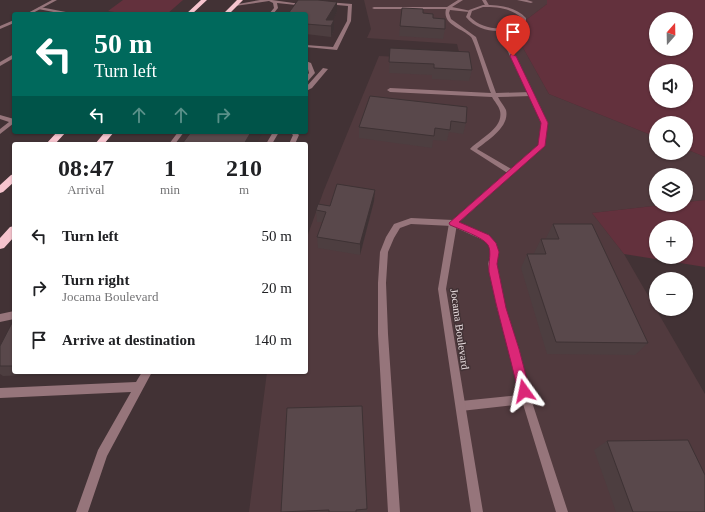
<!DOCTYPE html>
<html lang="en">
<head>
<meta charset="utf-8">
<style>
  body { margin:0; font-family:Georgia,serif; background:#f6f6f6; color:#202124; height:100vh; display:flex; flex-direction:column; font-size:15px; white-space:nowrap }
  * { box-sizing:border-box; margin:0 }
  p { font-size:13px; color:#757577 }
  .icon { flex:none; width:22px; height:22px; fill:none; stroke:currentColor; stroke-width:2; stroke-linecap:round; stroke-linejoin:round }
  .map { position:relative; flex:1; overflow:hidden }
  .side { position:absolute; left:12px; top:142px; width:296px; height:232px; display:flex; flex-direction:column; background:#fff; border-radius:4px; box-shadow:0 1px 3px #0004 }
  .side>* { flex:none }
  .hud { position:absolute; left:12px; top:12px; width:296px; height:122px; border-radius:4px; box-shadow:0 1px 3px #0004; background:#00695c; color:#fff; overflow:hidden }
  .needle { width:26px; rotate:20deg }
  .tools { position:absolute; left:649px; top:12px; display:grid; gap:8px }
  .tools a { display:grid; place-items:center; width:44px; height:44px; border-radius:50%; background:#fff; box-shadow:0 1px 3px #0004; font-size:20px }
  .pin { position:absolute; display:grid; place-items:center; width:34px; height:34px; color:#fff; margin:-41px -17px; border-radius:50% 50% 50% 0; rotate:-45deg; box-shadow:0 0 4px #0007 }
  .pin .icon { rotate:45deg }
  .me { position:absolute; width:44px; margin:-22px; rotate:348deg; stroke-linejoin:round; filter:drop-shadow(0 0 3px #0008) }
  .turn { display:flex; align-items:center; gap:14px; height:84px; padding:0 16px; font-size:18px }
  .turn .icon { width:52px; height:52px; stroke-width:2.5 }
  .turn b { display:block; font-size:28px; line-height:34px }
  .lanes { display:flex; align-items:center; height:38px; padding:0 16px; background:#0003; justify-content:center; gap:20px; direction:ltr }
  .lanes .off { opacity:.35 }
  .eta { display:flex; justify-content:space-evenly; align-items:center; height:68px; text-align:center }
  .eta b { font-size:24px; font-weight:600; line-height:28px }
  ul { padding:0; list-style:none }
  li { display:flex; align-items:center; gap:12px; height:52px; padding:0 16px }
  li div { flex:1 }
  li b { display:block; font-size:15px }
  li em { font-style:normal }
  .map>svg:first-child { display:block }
  .built { fill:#513a3e }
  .green { fill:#63313d; fill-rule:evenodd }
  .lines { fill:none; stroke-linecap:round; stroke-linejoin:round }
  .service { fill:#96757b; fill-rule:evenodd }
  .minor { fill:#96757b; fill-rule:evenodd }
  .trunk { fill:#f6c4ce; fill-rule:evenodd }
  .wall { fill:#4d3e40 }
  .shaded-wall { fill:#3e3234 }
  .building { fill:#59484b; stroke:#3e3234 }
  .route { fill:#db2777; stroke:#8e194d }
  .labels { text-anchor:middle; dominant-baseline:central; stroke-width:3; stroke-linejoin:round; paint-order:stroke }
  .street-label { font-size:11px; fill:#e5dadc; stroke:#423235 }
</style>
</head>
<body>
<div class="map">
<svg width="705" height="512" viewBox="0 0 705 512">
  <rect width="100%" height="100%" fill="#423235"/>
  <path class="built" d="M364,0H547V4L513,30L549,94L656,137V153H686V149L705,157V200L686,202V175H656V205H662L592,213L624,254L705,394V512H249L267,372H306V240L324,190L379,56L461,60L457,44L367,38L371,29Z"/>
  <path class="green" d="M123,0H183L167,14H126L108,11Z
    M547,0H705V157L686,149V123H656V137L549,94L513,30L547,4ZM656,19H686V49H656ZM656,71H686V101H656Z
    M705,200V267L624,254L592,213L662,205H686V202ZM656,227H686V257H656Z"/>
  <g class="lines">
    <path class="service" d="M260,0H272L308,5L306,6L277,3L278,8L273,14H269L274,8L273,3L269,1L235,6L233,5Z
      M458,0H463L452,7L471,11L469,12L450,10L449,13L451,19L476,37L496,93L531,92L534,94L531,96L498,97C500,101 504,106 506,110C510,127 488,140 477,149L513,170V174H509L470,149C479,139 504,128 500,111C499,106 494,101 492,97L390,92L387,90L390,88L491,93C487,84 475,42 471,37C462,28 442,25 446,9H374L372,8L374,7H447Z
      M482,0H486L490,7H486Z
      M517,0H527L533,2L531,3Z
      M327,2L352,4L351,21L337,50L306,47V45L333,47L347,21L348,6L326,4L325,3Z
      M40,7L71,13L73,14H64L38,9V8Z
      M14,54V58L0,66V62Z
      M306,61L311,63L315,73L308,81L306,82V77L309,73Z
      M323,68L328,69L312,88L306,91V87Z
      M0,115L14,119V123L0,134V129L9,122L0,119Z
      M178,132H184L175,144H169Z
      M273,132H279L272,144H266Z
      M290,132H296L299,135L295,144H289L293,135Z
      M411,218L453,220L489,236L496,243L499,253L496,264L505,308L519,349L531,399L568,512H556L523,404L461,411L457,410L456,406L457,402L461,401L520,395L509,349L497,308L488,264L491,253L489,244L483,240L452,226L411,224L400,228L394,238L388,252L386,283L388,334L400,512H388L378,334V283L380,252L386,237L394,224Z
      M14,311V319L0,322V314Z
      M142,372H152L107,456L88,512H76L98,450L131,392L0,398V388L136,382Z"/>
    <path class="minor" d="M52,0H57L31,14H26Z
      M483,5C499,5 515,6 526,18V21C519,28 513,30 503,31L548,123L543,147L457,224L446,289L483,512H471L438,289L449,223L538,145L542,123L498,31C486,31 474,27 466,17L469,10ZM483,7C497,7 511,8 522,18V21C507,33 483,30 470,17L472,11Z
      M14,20V23L0,29V26Z"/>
    <path class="trunk" d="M201,0H207L192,14H186Z
      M237,0H243L229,14H223Z
      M57,132H66L55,144H46Z
      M105,132H114L104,144H95Z
      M14,174V182L3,192L0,193V185L11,175Z
      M14,226V237L4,248L0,249V238L10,227Z"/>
  </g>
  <path class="wall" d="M337,2V12L332,20L334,30L331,37L306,34V14Z
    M423,13L433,18L445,29L443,39L399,36L400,26Z
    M390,48L472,70L469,81L432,79V75L389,73Z
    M370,96L466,123L463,134L449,132L447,141L433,140L432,148L359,138V127Z
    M374,201L360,255L318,248L317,237L323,222H317L316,210L330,206Z
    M553,224L648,343L635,355L547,354L521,268L527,254H534V253L541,239H546V238Z
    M14,319V372H98L3,376L0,374V346Z
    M607,441L705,512H616L594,450Z
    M367,509V512H281Z"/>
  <path class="shaded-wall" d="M337,2V12L329,26L326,20Z
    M334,20V30L331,37V26Z
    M251,132H263L256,144H244Z
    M375,190L374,201L360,255V244Z"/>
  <path class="building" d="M298,0H318L337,2L326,20H334L331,26L306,24V14H288Z
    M402,8L423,9V13L433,14V18L445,19V29L400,26Z
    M390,48L469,52L472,70L434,68V64L389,62Z
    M370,96L467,107L466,123L451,121L450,130L435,128L434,136L359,127Z
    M191,132H251L244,144H182Z
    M337,184L375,190L360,244L317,237L326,212L316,210L318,204L330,206Z
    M553,224H592L648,343L556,342L527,254H546L541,239H559Z
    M14,319V366H0V346Z
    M362,406L367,509L356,510V512H329V510L281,512L287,408Z
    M688,440L705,475V512H633L607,441Z"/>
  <path class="route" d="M511,54L516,56L548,123L545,146L459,222L489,235L496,243L499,252L497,264L506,308L519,349L530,391L528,395L524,396L520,395L518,391C509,351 497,312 489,272C488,263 492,252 488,245C483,237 459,229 450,225L449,223L538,145L541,123L510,56Z"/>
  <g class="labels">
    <g class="street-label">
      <text transform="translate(460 329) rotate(82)">Jocama Boulevard</text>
    </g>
  </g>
</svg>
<div class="tools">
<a><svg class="needle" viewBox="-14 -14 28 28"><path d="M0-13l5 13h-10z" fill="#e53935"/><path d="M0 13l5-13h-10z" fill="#757577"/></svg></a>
<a><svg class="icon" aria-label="sound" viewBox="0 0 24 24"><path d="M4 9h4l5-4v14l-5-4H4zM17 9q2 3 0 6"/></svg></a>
<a><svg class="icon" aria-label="search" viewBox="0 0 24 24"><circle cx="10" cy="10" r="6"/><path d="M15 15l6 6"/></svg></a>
<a><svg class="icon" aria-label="layers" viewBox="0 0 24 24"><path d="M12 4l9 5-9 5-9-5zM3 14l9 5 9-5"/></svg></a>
<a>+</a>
<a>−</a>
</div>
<div class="pin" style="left:513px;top:56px;background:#d93025"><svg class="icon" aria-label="arrive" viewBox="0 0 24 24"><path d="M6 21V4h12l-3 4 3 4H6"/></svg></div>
<svg class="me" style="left:524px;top:391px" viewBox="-20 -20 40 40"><path d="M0-17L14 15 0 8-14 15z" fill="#db2777" stroke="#fff" stroke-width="4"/></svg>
<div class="hud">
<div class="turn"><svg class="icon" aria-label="left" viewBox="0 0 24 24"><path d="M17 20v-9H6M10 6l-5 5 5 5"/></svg><div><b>50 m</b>Turn left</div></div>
<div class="lanes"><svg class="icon" aria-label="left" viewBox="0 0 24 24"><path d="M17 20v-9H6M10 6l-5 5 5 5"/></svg><svg class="icon off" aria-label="ahead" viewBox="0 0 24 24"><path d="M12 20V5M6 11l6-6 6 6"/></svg><svg class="icon off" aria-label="ahead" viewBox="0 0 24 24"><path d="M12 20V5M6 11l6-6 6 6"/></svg><svg class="icon off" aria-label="right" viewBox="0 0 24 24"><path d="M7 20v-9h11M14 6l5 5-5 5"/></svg></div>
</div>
<section class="side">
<div class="eta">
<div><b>08:47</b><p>Arrival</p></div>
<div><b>1</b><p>min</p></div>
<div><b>210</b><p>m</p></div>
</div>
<ul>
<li><svg class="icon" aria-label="left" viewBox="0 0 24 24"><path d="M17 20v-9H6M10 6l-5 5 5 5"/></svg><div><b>Turn left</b></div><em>50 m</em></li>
<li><svg class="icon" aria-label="right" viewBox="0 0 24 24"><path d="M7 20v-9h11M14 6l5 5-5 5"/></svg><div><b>Turn right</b><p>Jocama Boulevard</p></div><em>20 m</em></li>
<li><svg class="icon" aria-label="arrive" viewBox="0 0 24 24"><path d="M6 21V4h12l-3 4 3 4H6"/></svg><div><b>Arrive at destination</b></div><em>140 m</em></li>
</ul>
</section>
</div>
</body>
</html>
